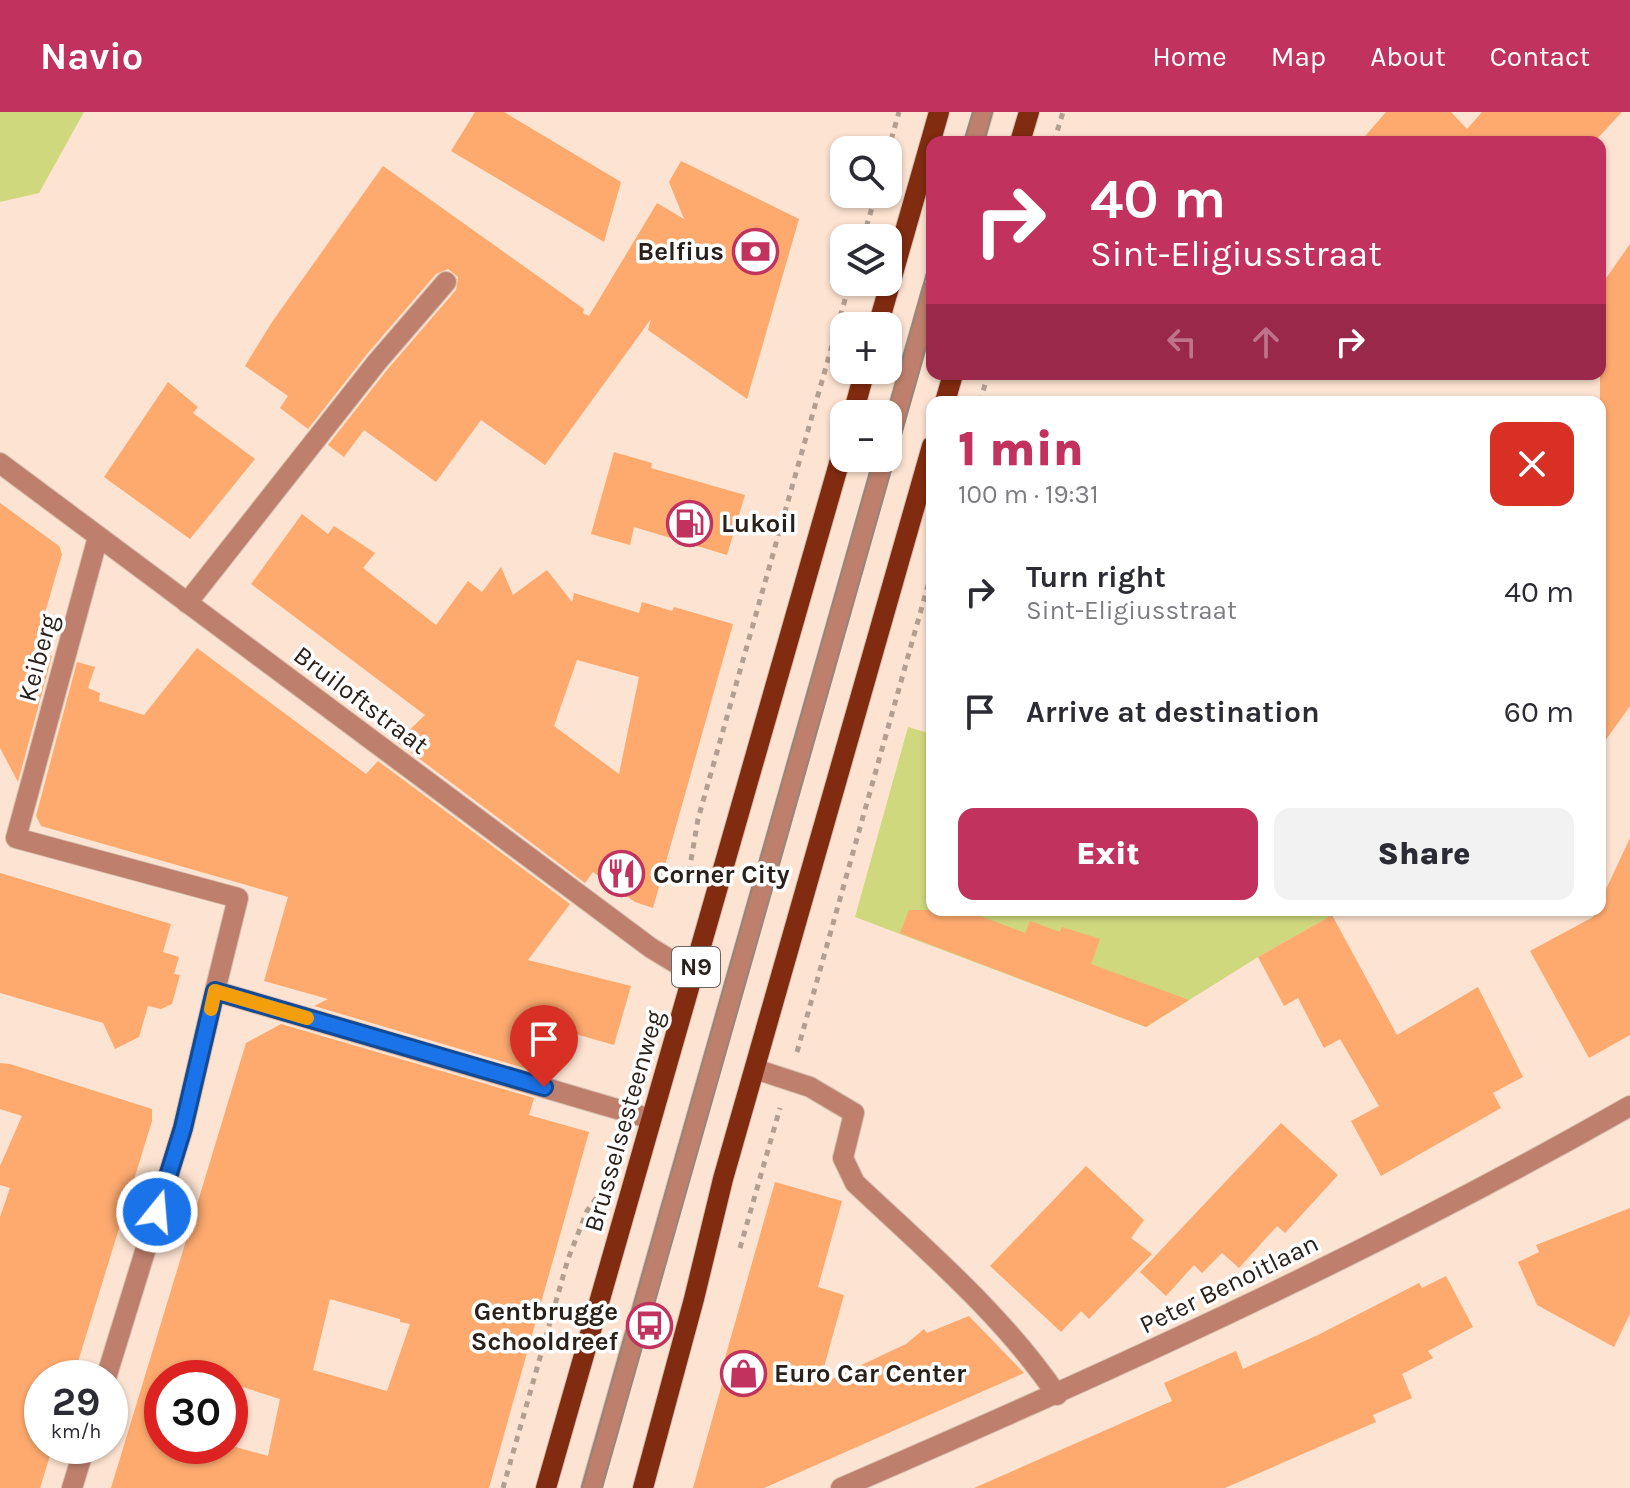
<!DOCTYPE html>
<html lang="en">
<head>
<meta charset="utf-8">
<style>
  body { margin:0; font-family:Karla,sans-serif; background:#f2f2f3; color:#2b2b33; height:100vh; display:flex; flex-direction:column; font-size:30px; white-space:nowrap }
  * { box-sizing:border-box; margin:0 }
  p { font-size:26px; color:#7c7c81 }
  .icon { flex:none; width:44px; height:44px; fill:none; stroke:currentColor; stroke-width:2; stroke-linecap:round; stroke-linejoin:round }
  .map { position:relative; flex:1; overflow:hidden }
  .drawer { position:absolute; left:926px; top:284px; width:680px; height:520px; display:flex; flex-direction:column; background:#fff; border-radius:16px; box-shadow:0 2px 6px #0004 }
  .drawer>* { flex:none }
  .hud { position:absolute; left:926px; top:24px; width:680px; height:244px; border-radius:16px; box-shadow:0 2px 6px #0004; background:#c1335e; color:#fff; overflow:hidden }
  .tools { position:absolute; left:830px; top:24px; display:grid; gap:16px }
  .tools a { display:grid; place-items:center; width:72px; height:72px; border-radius:16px; background:#fff; box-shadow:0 2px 6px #0004; font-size:40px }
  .speed { position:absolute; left:24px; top:1248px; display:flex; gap:16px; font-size:40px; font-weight:700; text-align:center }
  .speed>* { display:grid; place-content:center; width:104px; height:104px; border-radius:50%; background:#fff; box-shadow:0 2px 6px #0004; line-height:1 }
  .speed small { font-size:20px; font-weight:400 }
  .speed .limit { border:12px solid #d22; background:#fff; color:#111 }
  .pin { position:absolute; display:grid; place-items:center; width:68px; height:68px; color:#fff; margin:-82px -34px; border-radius:50% 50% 50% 0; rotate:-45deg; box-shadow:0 0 8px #0007 }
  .pin .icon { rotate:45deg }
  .me { position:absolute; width:88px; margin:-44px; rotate:17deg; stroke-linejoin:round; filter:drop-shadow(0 0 6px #0008) }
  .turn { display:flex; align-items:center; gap:28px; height:168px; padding:0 32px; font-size:36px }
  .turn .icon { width:104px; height:104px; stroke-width:2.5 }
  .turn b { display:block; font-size:56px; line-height:68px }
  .lanes { display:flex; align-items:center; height:76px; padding:0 32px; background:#0003; justify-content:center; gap:40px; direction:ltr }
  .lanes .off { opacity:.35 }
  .round { display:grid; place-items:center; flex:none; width:84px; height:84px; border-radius:16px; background:#f2f2f3 }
  .head { display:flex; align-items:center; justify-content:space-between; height:136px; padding:0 32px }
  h1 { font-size:48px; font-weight:800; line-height:60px; color:#c1335e }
  .button { display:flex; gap:16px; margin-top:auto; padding:16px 32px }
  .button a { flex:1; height:92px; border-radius:16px; background:#c1335e; color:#fff; font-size:32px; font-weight:800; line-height:92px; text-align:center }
  .button a+a { background:#f2f2f3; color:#2b2b33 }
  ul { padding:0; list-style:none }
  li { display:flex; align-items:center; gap:24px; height:120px; padding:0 32px }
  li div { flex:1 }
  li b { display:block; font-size:30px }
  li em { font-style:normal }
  header { display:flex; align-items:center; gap:48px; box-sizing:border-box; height:112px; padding:0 40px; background:#c1335e; color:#fff }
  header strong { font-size:38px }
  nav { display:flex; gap:44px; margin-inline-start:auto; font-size:28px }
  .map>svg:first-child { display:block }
  .green { fill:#cfd87d }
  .building { fill:#feaa6f; fill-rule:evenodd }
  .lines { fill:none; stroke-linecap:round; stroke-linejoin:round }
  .lane-casing { stroke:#d7c0b0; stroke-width:22 }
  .street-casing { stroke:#d7c0b0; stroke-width:22 }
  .primary-casing { stroke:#d7c0b0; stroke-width:22 }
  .path { stroke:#b39f91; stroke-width:5; stroke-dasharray:6 6; stroke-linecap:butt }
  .lane { stroke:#be806d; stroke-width:20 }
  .street { stroke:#be806d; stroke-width:20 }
  .primary { stroke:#812b10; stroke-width:20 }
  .tram { stroke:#978579; stroke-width:2 }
  .route-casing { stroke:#114b97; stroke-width:20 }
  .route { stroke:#1a73e8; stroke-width:14 }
  .slow { stroke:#f59e0b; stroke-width:14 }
  .labels { text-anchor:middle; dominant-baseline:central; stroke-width:7; stroke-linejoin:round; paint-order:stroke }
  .shield { fill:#fff; stroke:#6b645f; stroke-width:2 }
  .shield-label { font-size:24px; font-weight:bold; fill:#2b211b }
  .poi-label { font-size:26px; font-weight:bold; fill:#2b211b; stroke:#fff; text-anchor:start }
  .street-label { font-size:26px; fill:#2b211b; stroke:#fff }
</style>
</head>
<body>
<header>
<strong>Navio</strong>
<nav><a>Home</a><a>Map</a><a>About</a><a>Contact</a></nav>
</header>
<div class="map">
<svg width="1630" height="1376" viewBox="0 0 1630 1376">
  <rect width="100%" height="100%" fill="#fde3d1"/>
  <path class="green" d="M0,0H84L39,81L0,90Z
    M908,615L932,622V798H1341L1258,845L1146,915L855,805Z"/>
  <path class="building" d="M475,0H504L621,70L604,130L451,39Z
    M1386,0H1451L1467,17L1482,0H1622L1594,30H1360Z
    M681,49L799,107L747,287L648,218L651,207L545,353L481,308L436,370L364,318L344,345L328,333L387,258L456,178L458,165L448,157L436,162L367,242L308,317L280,296L288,284L245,254L272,210L383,54L584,197L583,201L589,204L657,91L684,107L669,70Z
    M1630,132V594L1600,636V175Z
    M168,270L198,295L193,301L255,347L190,427L104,365Z
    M614,340L652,351L651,356L745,383L727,443L634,415L630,433L591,422Z
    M0,391L59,434L62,442L34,539L52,544L18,670L0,636Z
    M302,402L328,422L334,414L375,441L363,456L436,513L468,469L482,480L501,455L513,483L547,458L572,490L574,481L639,501L642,490L672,499L674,495L733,512L653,796L635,790L593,760L585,771L397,630L425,603L251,472ZM577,548L639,565L619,662L554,614Z
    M197,536L366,662L378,649L570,792L528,848L631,874L614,933L554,916L541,961L314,894L328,887L264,869L288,785L41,714L36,704L77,550L95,555L88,576L100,581L99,589L144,603Z
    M1630,726V923L1589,946L1530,839L1593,805L1596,798H1600V790Z
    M0,761L171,812L163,840L179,845L174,862L180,863L172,892L161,897L148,894L139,925L115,937L103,911L0,881Z
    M909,798H964L1025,821L1030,809L1060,820L1062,815L1100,827L1091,852L1189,888L1146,915L900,821Z
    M1332,803L1397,923L1478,875L1523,965L1493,981L1501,996L1381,1064L1351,1009L1379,994L1340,927L1324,936L1298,886L1284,894L1258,845Z
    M281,912L534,986L529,1003L589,1020L489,1376H111L246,931ZM330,1187L400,1207V1210L410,1212L387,1279L313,1258ZM162,1266H230V1271L280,1287L268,1344L232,1334H162Z
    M0,951L10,952L152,997V1009L73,1266H42V1334H53L40,1376H0V1105L10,1076L0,1073V1054L22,1004L0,997Z
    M1281,1011L1338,1063L1285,1121L1277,1114L1239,1156L1222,1141L1202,1161L1194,1153L1166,1184L1140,1160Z
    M1086,1054L1144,1108L1131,1126L1152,1142L1089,1207L1081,1199L1061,1220L990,1154Z
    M775,1070L842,1089L818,1175L844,1183L819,1273L906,1232L924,1217L927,1221L969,1204L1024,1261L764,1376H693L729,1247L725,1246Z
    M1630,1096V1202L1614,1235L1537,1193L1518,1150L1539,1140L1536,1133Z
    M1446,1164L1473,1215L1428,1239L1433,1246L1402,1262L1412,1286L1373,1303L1376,1310L1225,1376H974L1172,1289L1164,1271L1211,1250L1236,1239L1243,1257L1318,1223L1419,1171L1422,1176Z"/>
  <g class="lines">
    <defs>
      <path id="lane" d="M974,30L983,0
        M888,332L932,178
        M187,491L377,250L446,170
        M755,957L810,975L854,1001L843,1046L855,1071C926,1138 1002,1202 1057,1283
        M591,1376L884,346"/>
      <path id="street" d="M0,351L651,836L694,862
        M98,425L16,726L238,786L215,879L651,1007
        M106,1266L183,1016L215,879
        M72,1376L85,1334
        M841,1376C1109,1260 1376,1139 1630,994"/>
      <path id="primary" d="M1020,30L1029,0
        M878,214L939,0
        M945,290L953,262
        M853,302L865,258
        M546,1376L844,334
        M643,1376L694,1187L723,1067L932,334"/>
    </defs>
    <use href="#lane" class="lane-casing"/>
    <use href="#street" class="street-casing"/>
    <use href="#primary" class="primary-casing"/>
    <path class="path" d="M1054,30L1063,0
      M888,39L899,0
      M863,126L876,82
      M980,290L988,262
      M689,760L698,707L850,170
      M797,940L932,459
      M740,1136L780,996
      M503,1376L568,1147L587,1099L597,1085"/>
    <use href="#lane" class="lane"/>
    <use href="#street" class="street"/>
    <use href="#primary" class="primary"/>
    <path class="tram" d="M964,30L973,0
      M984,30L992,0
      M887,302L932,143
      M582,1376L874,346
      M602,1376L932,214"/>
  </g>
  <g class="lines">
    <defs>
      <path id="route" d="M157,1100L183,1016L215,879L544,975"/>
    </defs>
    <use href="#route" class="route-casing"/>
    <use href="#route" class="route"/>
    <path class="slow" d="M211,897L215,879L307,906"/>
  </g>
  <defs>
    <symbol id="bank-ring" viewBox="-11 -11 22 22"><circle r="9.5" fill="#fff" stroke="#c1335e" stroke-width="1.5"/><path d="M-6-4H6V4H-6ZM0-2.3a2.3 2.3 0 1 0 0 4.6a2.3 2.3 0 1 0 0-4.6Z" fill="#c1335e"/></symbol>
    <symbol id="fuel-ring" viewBox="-11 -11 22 22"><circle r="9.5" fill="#fff" stroke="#c1335e" stroke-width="1.5"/><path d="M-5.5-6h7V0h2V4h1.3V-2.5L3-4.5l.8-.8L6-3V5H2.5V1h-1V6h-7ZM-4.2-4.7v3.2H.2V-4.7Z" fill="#c1335e"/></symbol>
    <symbol id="restaurant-ring" viewBox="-11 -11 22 22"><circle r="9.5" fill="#fff" stroke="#c1335e" stroke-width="1.5"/><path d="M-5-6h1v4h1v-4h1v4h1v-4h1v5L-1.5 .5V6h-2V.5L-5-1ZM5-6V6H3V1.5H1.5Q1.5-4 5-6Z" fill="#c1335e"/></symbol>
    <symbol id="bus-ring" viewBox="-11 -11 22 22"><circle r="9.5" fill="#fff" stroke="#c1335e" stroke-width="1.5"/><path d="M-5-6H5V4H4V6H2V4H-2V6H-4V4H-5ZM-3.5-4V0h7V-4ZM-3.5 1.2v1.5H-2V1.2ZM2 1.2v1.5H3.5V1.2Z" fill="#c1335e"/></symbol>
    <symbol id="shop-ring" viewBox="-11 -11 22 22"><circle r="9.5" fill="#fff" stroke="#c1335e" stroke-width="1.5"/><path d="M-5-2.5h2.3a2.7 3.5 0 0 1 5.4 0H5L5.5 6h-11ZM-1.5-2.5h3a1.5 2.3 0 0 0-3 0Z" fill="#c1335e"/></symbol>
  </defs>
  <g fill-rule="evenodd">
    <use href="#bank-ring" x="730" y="114" width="51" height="51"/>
    <use href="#fuel-ring" x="664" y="386" width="51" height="51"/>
    <use href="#restaurant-ring" x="596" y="736" width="51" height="51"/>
    <use href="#bus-ring" x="624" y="1188" width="51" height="51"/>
    <use href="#shop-ring" x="718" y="1236" width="51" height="51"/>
  </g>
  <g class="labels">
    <rect class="shield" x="672" y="835" width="48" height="40" rx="6"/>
    <g class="shield-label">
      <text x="696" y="855">N9</text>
    </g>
    <g class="poi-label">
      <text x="724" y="139" text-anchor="end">Belfius</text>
      <text x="721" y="411">Lukoil</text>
      <text x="653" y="762">Corner City</text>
      <text x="618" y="1199" text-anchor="end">Gentbrugge<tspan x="618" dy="30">Schooldreef</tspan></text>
      <text x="774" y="1261">Euro Car Center</text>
    </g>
    <g class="street-label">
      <text transform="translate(38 546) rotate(-75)">Keiberg</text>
      <text transform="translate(361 588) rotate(37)">Bruiloftstraat</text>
      <text transform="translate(624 1009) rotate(-74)">Brusselsesteenweg</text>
      <text transform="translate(1229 1172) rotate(-26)">Peter Benoitlaan</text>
    </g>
  </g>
</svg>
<div class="tools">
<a><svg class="icon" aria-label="search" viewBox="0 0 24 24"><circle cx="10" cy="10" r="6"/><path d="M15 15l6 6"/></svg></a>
<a><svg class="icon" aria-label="layers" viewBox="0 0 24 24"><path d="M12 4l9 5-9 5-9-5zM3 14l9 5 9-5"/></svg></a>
<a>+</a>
<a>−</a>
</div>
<div class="speed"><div>29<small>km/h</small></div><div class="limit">30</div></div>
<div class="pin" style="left:544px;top:975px;background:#d93025"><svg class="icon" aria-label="arrive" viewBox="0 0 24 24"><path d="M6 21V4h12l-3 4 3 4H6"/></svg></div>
<svg class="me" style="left:157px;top:1100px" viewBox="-20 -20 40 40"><circle r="17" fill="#1a73e8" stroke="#fff" stroke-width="3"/><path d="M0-11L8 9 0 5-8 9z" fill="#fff"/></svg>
<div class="hud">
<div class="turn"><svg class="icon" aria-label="right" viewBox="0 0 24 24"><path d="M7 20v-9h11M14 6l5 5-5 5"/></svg><div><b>40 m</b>Sint-Eligiusstraat</div></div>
<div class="lanes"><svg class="icon off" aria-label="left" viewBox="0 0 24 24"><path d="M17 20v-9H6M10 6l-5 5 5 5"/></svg><svg class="icon off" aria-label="ahead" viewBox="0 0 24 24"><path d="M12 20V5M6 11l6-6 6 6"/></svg><svg class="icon" aria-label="right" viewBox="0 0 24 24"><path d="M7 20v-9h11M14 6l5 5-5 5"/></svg></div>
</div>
<section class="drawer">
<div class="head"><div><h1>1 min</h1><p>100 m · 19:31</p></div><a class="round" style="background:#d93025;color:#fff"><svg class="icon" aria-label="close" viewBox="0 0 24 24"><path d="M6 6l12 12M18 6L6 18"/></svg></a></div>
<ul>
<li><svg class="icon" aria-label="right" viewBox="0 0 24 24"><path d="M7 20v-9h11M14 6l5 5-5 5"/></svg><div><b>Turn right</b><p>Sint-Eligiusstraat</p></div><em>40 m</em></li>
<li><svg class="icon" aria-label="arrive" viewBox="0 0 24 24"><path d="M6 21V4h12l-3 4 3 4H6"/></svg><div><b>Arrive at destination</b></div><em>60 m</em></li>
</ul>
<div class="button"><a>Exit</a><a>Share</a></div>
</section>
</div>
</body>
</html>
